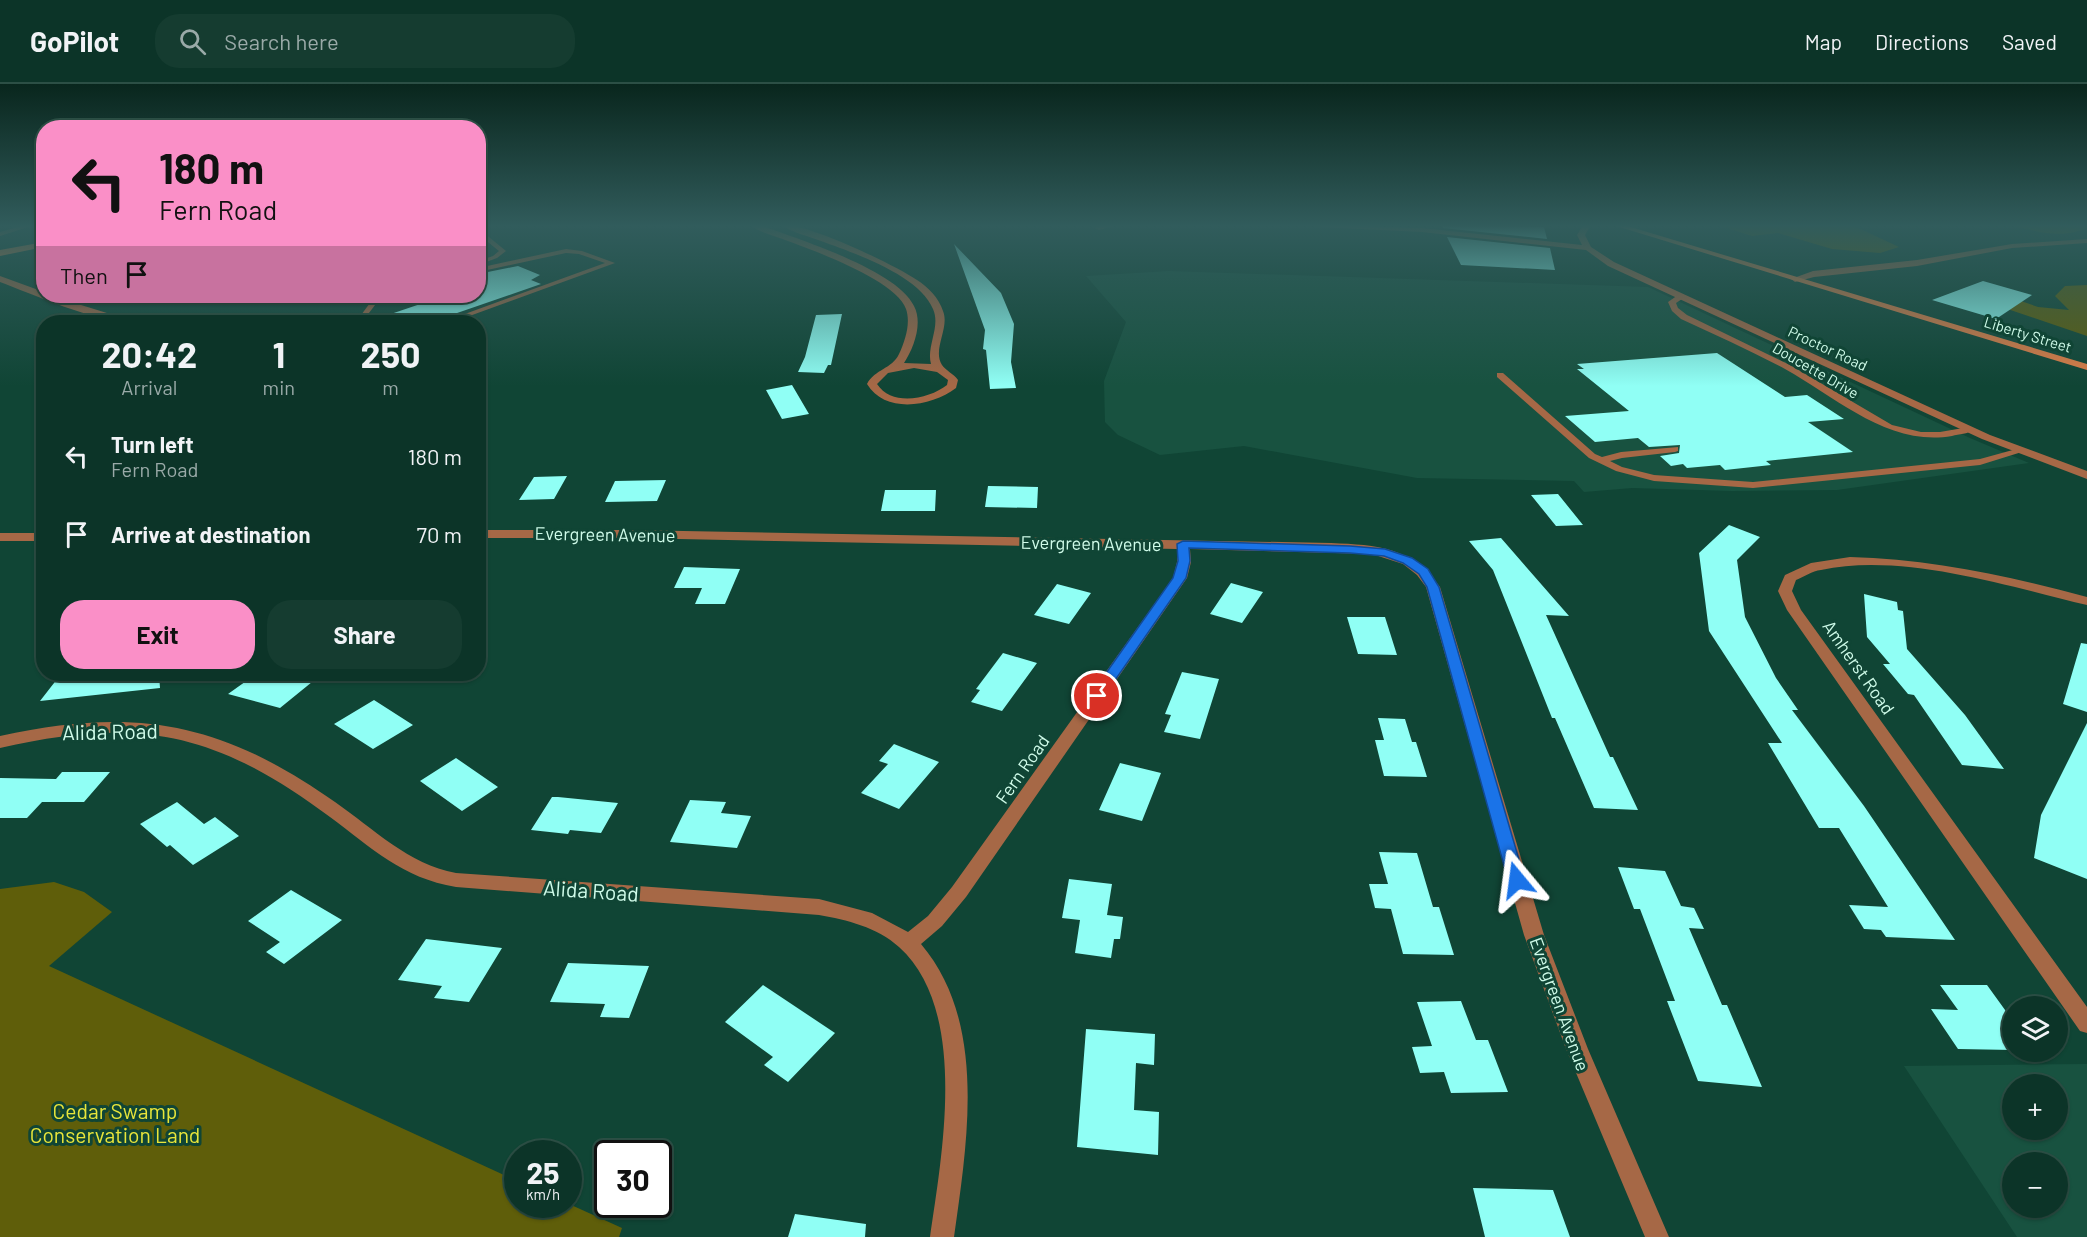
<!DOCTYPE html>
<html lang="en">
<head>
<meta charset="utf-8">
<style>
  body { margin:0; font-family:Barlow,sans-serif; background:#153c30; color:#f1f3f6; height:100vh; display:flex; flex-direction:column; font-size:22px; white-space:nowrap }
  * { box-sizing:border-box; margin:0 }
  p { font-size:20px; color:#9aaaa8 }
  .icon { flex:none; width:33px; height:33px; fill:none; stroke:currentColor; stroke-width:2; stroke-linecap:round; stroke-linejoin:round }
  .map { position:relative; flex:1; overflow:hidden }
  .panel { position:absolute; left:36px; top:231px; width:450px; height:366px; display:flex; flex-direction:column; background:#0c3428; border-radius:24px; box-shadow:0 2px 4px #0004,0 0 0 2px #2c4f45 }
  .panel>* { flex:none }
  .top-card { position:absolute; left:36px; top:36px; width:450px; height:183px; border-radius:24px; box-shadow:0 2px 4px #0004,0 0 0 2px #2c4f45; background:#fa8fc7; color:#111; overflow:hidden }
  .controls { position:absolute; left:2002px; top:912px; display:grid; gap:12px }
  .controls a { display:grid; place-items:center; width:66px; height:66px; border-radius:50%; background:#0c3428; box-shadow:0 2px 4px #0004,0 0 0 2px #2c4f45; font-size:30px }
  .speed { position:absolute; left:504px; top:1056px; display:flex; gap:12px; font-size:30px; font-weight:700; text-align:center }
  .speed>* { display:grid; place-content:center; width:78px; height:78px; border-radius:50%; background:#0c3428; box-shadow:0 2px 4px #0004,0 0 0 2px #2c4f45; line-height:1 }
  .speed small { font-size:15px; font-weight:400 }
  .speed .limit { border:3px solid #111; border-radius:9px; background:#fff; color:#111 }
  .pin { position:absolute; display:grid; place-items:center; width:51px; height:51px; color:#fff; margin:-26px; border:3px solid #fff; border-radius:50%; box-shadow:0 2px 6px #0007 }
  .me { position:absolute; width:66px; margin:-33px; rotate:344deg; stroke-linejoin:round; filter:drop-shadow(0 0 4px #0008) }
  .turn { display:flex; align-items:center; gap:21px; height:126px; padding:0 24px; font-size:27px }
  .turn .icon { width:78px; height:78px; stroke-width:2.5 }
  .turn b { display:block; font-size:42px; line-height:51px }
  .then { display:flex; align-items:center; height:57px; padding:0 24px; background:#0003; gap:12px; font-size:22px }
  .eta { display:flex; justify-content:space-evenly; align-items:center; height:102px; text-align:center }
  .eta b { font-size:36px; font-weight:700; line-height:42px }
  .primary-button { display:flex; gap:12px; margin-top:auto; padding:12px 24px }
  .primary-button a { flex:1; height:69px; border-radius:24px; background:#fa8fc7; color:#111; font-size:24px; font-weight:700; line-height:69px; text-align:center }
  .primary-button a+a { background:#153c30; color:#f1f3f6 }
  ul { padding:0; list-style:none }
  li { display:flex; align-items:center; gap:18px; height:78px; padding:0 24px }
  li div { flex:1 }
  li b { display:block; font-size:22px }
  li em { font-style:normal }
  header { display:flex; align-items:center; gap:36px; box-sizing:border-box; height:84px; padding:0 30px; background:#0c3428; border-bottom:2px solid #2c4f45 }
  header strong { font-size:28px }
  nav { display:flex; gap:33px; margin-inline-start:auto; font-size:21px }
  .search { width:420px; height:54px; background:#153c30; display:flex; align-items:center; gap:15px; box-sizing:border-box; padding:0 21px; border-radius:24px; color:#9aaaa8; font-size:22px }
  .map>svg:first-child { display:block }
  .built { fill:#185240; fill-rule:evenodd }
  .green { fill:#5f5e0a }
  .building { fill:#90fff5 }
  .lines { fill:none; stroke-linecap:round; stroke-linejoin:round }
  .lane { fill:#a66846; fill-rule:evenodd }
  .street { fill:#a66846; fill-rule:evenodd }
  .secondary { fill:#e17e46; fill-rule:evenodd }
  .route { fill:#1a73e8; stroke:#114b97; stroke-width:1.5 }
  .labels { text-anchor:middle; dominant-baseline:central; stroke-width:6; stroke-linejoin:round; paint-order:stroke }
  .far-street-label { font-size:15px; fill:#cffbe9; stroke:#104535 }
  .street-label { font-size:18px; fill:#cffbe9; stroke:#104535 }
  .near-street-label { font-size:21px; fill:#cffbe9; stroke:#104535 }
  .near-park-label { font-size:21px; fill:#e8e53a; stroke:#104535 }
</style>
</head>
<body>
<header>
<strong>GoPilot</strong>
<div class="search"><svg class="icon" aria-label="search" viewBox="0 0 24 24"><circle cx="10" cy="10" r="6"/><path d="M15 15l6 6"/></svg>Search here</div>
<nav><a>Map</a><a>Directions</a><a>Saved</a></nav>
</header>
<div class="map">
<svg width="2087" height="1153" viewBox="0 0 2087 1153">
  <rect width="100%" height="100%" fill="#104535"/>
  <path class="built" d="M1169,187L1648,203L1970,354L2029,379L1837,406L1732,407L1632,404L1584,408L1574,397L1417,394L1244,362L1160,371L1118,351L1105,338L1104,297L1126,238L1086,192Z
    M2087,980V1153H2017L1904,982ZM2013,1000H2058V1046H2013ZM2013,1078H2058V1124H2013Z"/>
  <path class="green" d="M1718,141H1852L1899,163L1880,169L1832,165L1778,149L1752,152Z
    M2011,141H2087V144C2061,155 2037,148 2011,141Z
    M2087,201V252L1975,214L2004,211L2038,223L2069,226L2055,212L2065,202Z
    M54,798L84,808L112,828L49,882L517,1097L518,1120H569L622,1144L619,1153H0V805Z"/>
  <path class="building" d="M1442,141L1544,143L1547,155L1443,144Z
    M1447,153L1550,164L1555,186L1461,181Z
    M954,160L1001,209L1014,240L1011,278L1016,304L990,305L986,266L983,265L985,246Z
    M518,182L540,191L531,196L541,200L431,238H376V235L444,212H478V190Z
    M1983,197L2032,211L1996,235L1932,216Z
    M842,230L831,281H828L824,289L798,288L805,273L816,231Z
    M1717,269L1785,313L1807,311L1844,335L1808,338L1853,368L1766,377L1771,381L1725,386L1720,381L1687,384L1683,380L1671,382L1660,372L1679,369L1680,361L1649,363L1638,354L1595,358L1565,332L1629,327L1577,285H1584L1577,280Z
    M792,301L809,330L782,335L766,306Z
    M567,392L554,415L519,416L534,393Z
    M666,396L657,417L605,418L615,397Z
    M988,402L1038,403L1037,424L985,423Z
    M885,406H936L935,427H881Z
    M1558,410L1583,441L1556,442L1531,411Z
    M1729,441L1760,453L1737,476L1745,533L1776,594L1798,626H1792L1864,722L1955,856L1886,853L1881,846L1864,845L1849,821L1888,823L1839,744H1819L1768,659H1782L1709,547L1699,469Z
    M1501,454L1569,532L1546,531L1610,673H1613L1638,726L1594,724L1555,634H1552L1493,486L1469,457Z
    M684,483L740,485L725,520H695L702,504H674Z
    M1231,499L1263,508L1242,539L1210,530Z
    M1057,500L1091,509L1069,540L1034,531Z
    M1864,510L1897,518L1898,526L1903,527L1907,565L1965,631L2004,685L1962,681L1914,611L1908,610L1883,580H1890L1867,553Z
    M1347,533H1385L1397,571L1358,570Z
    M2081,559L2087,560V628L2063,620Z
    M1003,569L1037,579L1002,627L971,618L980,606L976,605Z
    M1182,588L1219,595L1200,655L1164,648L1171,631L1165,630Z
    M61,590H159L160,604L40,617Z
    M256,590H315L307,597L312,598L280,624L228,610Z
    M374,616L413,641L373,665L334,640Z
    M1378,634L1405,635L1412,658H1416L1427,693L1384,692L1375,656H1384Z
    M2087,639V795L2034,774L2041,731Z
    M894,660L939,678L899,725L861,709L888,680L879,677Z
    M456,674L498,703L462,727L420,697Z
    M1120,679L1161,689L1142,737L1099,726Z
    M62,688H110L84,718H42L27,734H0V694L56,695Z
    M552,713H558L618,719L601,749L570,746L568,750L531,746Z
    M690,716L726,718L721,729L751,732L737,764L670,758Z
    M177,718L204,740L215,733L239,752L193,781L170,761L167,763L140,740Z
    M1379,768L1417,769L1433,823H1439L1454,871L1403,870L1391,825L1375,824L1369,800H1388Z
    M1618,783L1665,787L1681,822L1694,824L1704,845L1689,844L1722,921H1727L1762,1003L1698,997L1667,917H1675L1640,825H1634Z
    M1069,795L1112,800L1107,831L1123,833L1120,855H1114L1111,874L1075,869L1080,836L1062,834Z
    M291,806L342,836L284,880L266,868L280,858L248,837Z
    M426,855L502,864L469,918L434,914L442,902L398,896Z
    M568,879L649,882L629,934L600,933L605,920L550,918Z
    M763,901L835,949L788,998L764,981L773,973L725,938Z
    M1940,901H1987L2013,937V966L1958,965L1931,925L1958,926Z
    M1461,917L1476,956H1488L1508,1008L1451,1009L1444,988L1420,989L1412,963L1432,962L1417,918Z
    M1086,945L1155,950L1154,981L1136,979L1134,1026L1159,1028L1158,1071L1077,1063Z
    M1473,1104L1553,1106L1570,1153H1485Z
    M795,1130L866,1140L865,1153H788Z"/>
  <g class="lines">
    <path class="lane" d="M25,141H34L0,152V148Z
      M478,144L506,167L497,174L478,181V177L493,172L499,167L478,150Z
      M566,165L582,167L615,179L453,238H443L605,179L579,170L566,169L478,188V184Z
      M1678,211L1685,213L1676,219L1678,224L1687,231L1790,281L1892,341L1921,348H1940L1969,343L1973,346C1968,350 1959,350 1952,352C1889,363 1837,314 1785,285C1751,267 1716,251 1681,235L1672,227L1668,218Z
      M375,212H382L362,238H356Z
      M1497,289H1503L1595,370L1602,373L1621,368L1678,363V367L1675,368L1622,374L1610,377L1622,383L1654,391L1753,398L1980,375L2020,364L2025,367L1980,381L1753,404L1654,397L1616,387L1589,374L1497,293Z"/>
    <path class="street" d="M750,141H760C798,155 897,186 914,222C923,239 914,264 904,279L931,280C926,262 941,243 933,225C919,191 854,169 821,157C808,152 793,149 782,141C808,139 893,180 917,196C928,203 939,214 943,227C950,244 932,265 942,281C945,286 954,290 958,296L956,304C931,323 885,330 867,300C875,285 892,285 899,270C905,257 911,239 906,225C897,197 815,167 788,157C776,152 760,149 750,141ZM914,284L937,288L948,296L947,301C929,315 892,323 877,300L888,289Z
      M1103,141H1117L1099,146L1095,144Z
      M1317,141L1422,144L1582,161L1577,151L1583,141H1591L1585,151L1591,163L1614,178L1990,351L2087,387V395L1982,355L1608,182L1586,166L1422,148L1321,143Z
      M2087,155V159L2012,164L1917,182L1814,193L1795,198L1791,195L1813,187L1917,176L2012,160Z
      M0,192L44,208V212H52L136,238C104,242 32,210 0,198Z
      M478,446H630L1331,459C1378,461 1412,463 1440,503L1544,851L1588,965L1669,1153H1645L1566,965L1524,851L1426,503L1417,491L1403,480L1372,470L1190,465L1191,478L1187,494L966,813L942,842L921,860C988,939 967,1059 954,1153H930C942,1070 969,926 899,863C877,843 847,836 819,831L456,803C402,794 372,764 330,733C216,648 139,632 0,664V652C136,622 221,638 335,718C374,745 408,780 456,789L819,815L872,829L908,848L928,832L952,803L1173,494L1177,478V465L630,454H478Z
      M0,449H44V457H0Z
      M1850,473C1931,475 2009,492 2087,513V521C2008,502 1901,468 1821,486C1812,487 1804,493 1796,496L1792,507L1801,526L2087,923V949L2080,947L1787,526L1778,507L1785,491L1811,479Z"/>
    <path class="secondary" d="M1613,141H1624L2087,280V286Z
      M44,158V163L0,172V166Z"/>
  </g>
  <linearGradient id="sky" x2="0" y2="1"><stop stop-color="#09261d"/><stop offset="0.47" stop-color="#315c5c"/><stop offset="1" stop-color="#315c5c" stop-opacity="0"/></linearGradient>
  <rect width="2087" height="302" fill="url(#sky)"/>
  <path class="route" d="M1183,457L1350,462L1385,465L1412,474L1428,485L1439,503L1525,796L1523,801L1517,803L1511,801L1508,796L1427,503L1419,490L1403,479L1384,472L1350,469L1189,464L1190,477L1186,494L1102,615H1092L1090,612L1092,609L1173,494L1178,477L1177,460Z"/>
  <g class="labels">
    <g class="far-street-label">
      <text transform="translate(2028 250) rotate(17)">Liberty Street</text>
      <text transform="translate(1828 264) rotate(25)">Proctor Road</text>
      <text transform="translate(1816 286) rotate(30)">Doucette Drive</text>
    </g>
    <g class="street-label">
      <text transform="translate(605 450) rotate(1)">Evergreen Avenue</text>
      <text transform="translate(1091 459) rotate(1)">Evergreen Avenue</text>
      <text transform="translate(1859 583) rotate(55)">Amherst Road</text>
      <text transform="translate(1022 685) rotate(-55)">Fern Road</text>
      <text transform="translate(1560 920) rotate(70)">Evergreen Avenue</text>
    </g>
    <g class="near-street-label">
      <text transform="translate(110 647) rotate(-1)">Alida Road</text>
      <text transform="translate(591 806) rotate(4)">Alida Road</text>
    </g>
    <g class="near-park-label">
      <text x="115" y="1026">Cedar Swamp<tspan x="115" dy="24">Conservation Land</tspan></text>
    </g>
  </g>
</svg>
<div class="controls">
<a><svg class="icon" aria-label="layers" viewBox="0 0 24 24"><path d="M12 4l9 5-9 5-9-5zM3 14l9 5 9-5"/></svg></a>
<a>+</a>
<a>−</a>
</div>
<div class="speed"><div>25<small>km/h</small></div><div class="limit">30</div></div>
<div class="pin" style="left:1097px;top:612px;background:#d93025"><svg class="icon" aria-label="arrive" viewBox="0 0 24 24"><path d="M6 21V4h12l-3 4 3 4H6"/></svg></div>
<svg class="me" style="left:1517px;top:796px" viewBox="-20 -20 40 40"><path d="M0-17L14 15 0 8-14 15z" fill="#1a73e8" stroke="#fff" stroke-width="4"/></svg>
<div class="top-card">
<div class="turn"><svg class="icon" aria-label="left" viewBox="0 0 24 24"><path d="M17 20v-9H6M10 6l-5 5 5 5"/></svg><div><b>180 m</b>Fern Road</div></div>
<div class="then">Then<svg class="icon" aria-label="arrive" viewBox="0 0 24 24"><path d="M6 21V4h12l-3 4 3 4H6"/></svg></div>
</div>
<section class="panel">
<div class="eta">
<div><b>20:42</b><p>Arrival</p></div>
<div><b>1</b><p>min</p></div>
<div><b>250</b><p>m</p></div>
</div>
<ul>
<li><svg class="icon" aria-label="left" viewBox="0 0 24 24"><path d="M17 20v-9H6M10 6l-5 5 5 5"/></svg><div><b>Turn left</b><p>Fern Road</p></div><em>180 m</em></li>
<li><svg class="icon" aria-label="arrive" viewBox="0 0 24 24"><path d="M6 21V4h12l-3 4 3 4H6"/></svg><div><b>Arrive at destination</b></div><em>70 m</em></li>
</ul>
<div class="primary-button"><a>Exit</a><a>Share</a></div>
</section>
</div>
</body>
</html>
